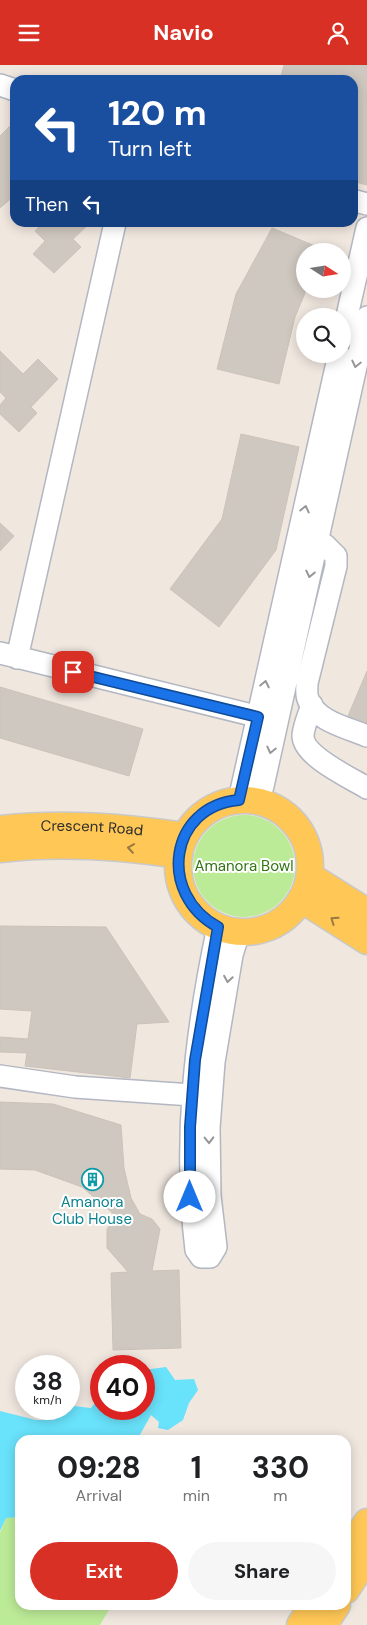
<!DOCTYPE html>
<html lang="en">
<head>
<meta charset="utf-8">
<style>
  body { margin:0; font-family:"DM Sans",sans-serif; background:#f6f6f6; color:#202124; height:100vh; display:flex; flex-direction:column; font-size:19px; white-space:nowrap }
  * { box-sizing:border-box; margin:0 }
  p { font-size:16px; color:#757577 }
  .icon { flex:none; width:28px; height:28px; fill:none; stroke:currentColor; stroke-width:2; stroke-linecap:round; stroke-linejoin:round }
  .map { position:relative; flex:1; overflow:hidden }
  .panel { position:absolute; left:15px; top:1370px; width:336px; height:175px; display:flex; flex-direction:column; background:#fff; border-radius:15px; box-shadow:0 2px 12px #0003 }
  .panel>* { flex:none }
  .guide { position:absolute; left:10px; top:10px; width:348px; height:152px; border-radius:15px; box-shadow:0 2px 12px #0003; background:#1a4fa0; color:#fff; overflow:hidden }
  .needle { width:32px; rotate:102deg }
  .fabs { position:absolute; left:296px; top:178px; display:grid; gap:10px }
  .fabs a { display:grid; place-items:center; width:55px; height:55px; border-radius:50%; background:#fff; box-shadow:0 2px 12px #0003; font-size:25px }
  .speed { position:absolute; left:15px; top:1290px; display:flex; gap:10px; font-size:25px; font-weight:700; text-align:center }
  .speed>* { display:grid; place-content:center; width:65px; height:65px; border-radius:50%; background:#fff; box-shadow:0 2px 12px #0003; line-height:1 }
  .speed small { font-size:12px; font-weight:400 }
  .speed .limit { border:8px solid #d22; background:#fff; color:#111 }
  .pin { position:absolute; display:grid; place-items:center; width:42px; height:42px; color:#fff; margin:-21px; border-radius:10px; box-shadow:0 2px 8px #0006 }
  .me { position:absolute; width:55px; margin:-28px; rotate:0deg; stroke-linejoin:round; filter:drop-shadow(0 0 4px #0008) }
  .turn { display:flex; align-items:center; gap:18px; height:105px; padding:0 15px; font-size:22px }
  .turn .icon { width:65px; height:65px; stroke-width:2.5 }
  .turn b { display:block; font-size:35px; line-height:42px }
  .then { display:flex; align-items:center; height:48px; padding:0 15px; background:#0003; gap:10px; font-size:19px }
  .eta { display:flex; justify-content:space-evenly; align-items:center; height:85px; text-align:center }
  .eta b { font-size:30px; font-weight:700; line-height:35px }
  .button { display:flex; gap:10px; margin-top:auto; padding:10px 15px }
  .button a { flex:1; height:58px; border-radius:30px; background:#d93025; color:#fff; font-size:20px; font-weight:700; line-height:58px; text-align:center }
  .button a+a { background:#f6f6f6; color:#202124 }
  header { display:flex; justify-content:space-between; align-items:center; height:65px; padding:0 15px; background:#d93025; color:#fff; font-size:22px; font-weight:700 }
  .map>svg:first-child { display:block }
  .green { fill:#bceb97 }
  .water { fill:#69e2fb }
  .building { fill:#cfc8c0; stroke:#ccc3b8 }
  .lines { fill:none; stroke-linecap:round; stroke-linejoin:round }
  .minor-casing { stroke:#b3b7c2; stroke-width:24 }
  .major-casing { stroke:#c9c9c9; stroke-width:29 }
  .minor { stroke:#fff; stroke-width:21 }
  .major { stroke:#ffc755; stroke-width:26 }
  .oneway { stroke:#969696 }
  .oneway2 { stroke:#967a42 }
  .route-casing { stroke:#114b97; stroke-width:12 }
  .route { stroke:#1a73e8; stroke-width:9 }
  .labels { text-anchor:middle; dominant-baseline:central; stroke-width:4; stroke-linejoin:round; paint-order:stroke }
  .street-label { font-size:15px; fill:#2e2e2e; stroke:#fff }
  .park-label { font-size:15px; fill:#317513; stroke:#fff }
  .culture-label { font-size:15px; fill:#0d838f; stroke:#fff }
</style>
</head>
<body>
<header><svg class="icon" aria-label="menu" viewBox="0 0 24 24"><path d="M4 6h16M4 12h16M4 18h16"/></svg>Navio<svg class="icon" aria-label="person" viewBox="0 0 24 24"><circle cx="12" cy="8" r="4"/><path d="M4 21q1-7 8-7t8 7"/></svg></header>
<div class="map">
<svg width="367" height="1560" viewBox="0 0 367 1560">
  <rect width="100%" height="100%" fill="#f0e7df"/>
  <path class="green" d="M193 801a51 51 0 1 1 102 0a51 51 0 1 1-102 0Z
    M20,1452V1540H109L110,1543L100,1560H0V1468L6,1453Z"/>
  <path class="water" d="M166,1302L175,1315L194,1314L198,1325L189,1338L183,1355L168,1365L158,1363L159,1357L151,1350L137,1375H20V1452L6,1453L0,1466V1346L36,1355H54L74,1341L91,1343L101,1330V1344H144V1305Z"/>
  <path class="building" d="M284,0H367V120L352,116V15H280Z
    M15,56V130L0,143V71Z
    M43,158H90L73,174L81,182L54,208L33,189L45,176L35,166Z
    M272,163L327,186H305V228L295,252L279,319L217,304L236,229Z
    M0,286L23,309L38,294L58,314L31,342L37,348L19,367L0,349V340L6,333L0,327Z
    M241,369L299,382L276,485L219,562L170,524L222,454Z
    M0,458L14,471L0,486Z
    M367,606V658L348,651Z
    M0,622L143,664L129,711L0,673Z
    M0,861L106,862L169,957L137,959L130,1013L25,1001L27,988L0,987V972L28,974L32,946L0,944Z
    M0,1037L53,1039L121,1060L124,1103L131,1133L140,1149L152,1154L160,1164L152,1206L179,1205L181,1283L113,1285L111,1208L128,1207L107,1183V1164L116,1151L82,1122L35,1105L0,1104Z"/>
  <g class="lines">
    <defs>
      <path id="minor" d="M0,20L15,25
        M352,135L367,139
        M342,273L367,163
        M305,475L325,480L336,491V501L307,618C307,623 306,629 308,634C315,656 348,663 367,671
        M0,588L272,655
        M17,593L115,158
        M312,640C309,649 304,660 303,670C302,691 351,713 367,723
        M239,735L339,289
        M257,736L263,721L367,252
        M218,862C195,969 183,1076 196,1185L201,1192H210L216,1182L210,1131L209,1063L214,997L232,890L239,867
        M0,1011L75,1022L192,1030"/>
      <g id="major">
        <circle cx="244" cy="801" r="66"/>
        <path id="s1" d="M0,764C63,757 123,762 185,771"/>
        <path d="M0,784C60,777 119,781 179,790"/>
        <path d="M310,811L367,847"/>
        <path d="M301,834L367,876"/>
        <path d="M346,1489L367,1457"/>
        <path d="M346,1525L367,1493"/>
        <path d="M300,1560L313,1540"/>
        <path d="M324,1560L337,1540"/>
      </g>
    </defs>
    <use href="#minor" class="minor-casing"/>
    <use href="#major" class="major-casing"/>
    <use href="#minor" class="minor"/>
    <use href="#major" class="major"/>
  </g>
  <defs><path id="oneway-chevron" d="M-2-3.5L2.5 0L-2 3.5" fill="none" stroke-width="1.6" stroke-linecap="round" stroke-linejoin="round" transform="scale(1.25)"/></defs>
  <g class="oneway">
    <use href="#oneway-chevron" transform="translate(356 299) rotate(103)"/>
    <use href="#oneway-chevron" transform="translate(305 444) rotate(-77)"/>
    <use href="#oneway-chevron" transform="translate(310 509) rotate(102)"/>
    <use href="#oneway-chevron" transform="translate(265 619) rotate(-78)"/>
    <use href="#oneway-chevron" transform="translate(271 685) rotate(103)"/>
    <use href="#oneway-chevron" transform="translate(228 914) rotate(99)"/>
    <use href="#oneway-chevron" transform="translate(209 1075) rotate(89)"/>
  </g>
  <g class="oneway2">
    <use href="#oneway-chevron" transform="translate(131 783) rotate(-172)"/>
    <use href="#oneway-chevron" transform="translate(334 855) rotate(-145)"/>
  </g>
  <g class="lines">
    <defs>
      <path id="route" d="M73,607L258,652L239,735C169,741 157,829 218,862L195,995L190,1062V1132"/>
    </defs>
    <use href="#route" class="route-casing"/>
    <use href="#route" class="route"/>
  </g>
  <defs>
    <symbol id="building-ring" viewBox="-11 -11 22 22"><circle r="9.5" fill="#fff" stroke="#0f9aa8" stroke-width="1.5"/><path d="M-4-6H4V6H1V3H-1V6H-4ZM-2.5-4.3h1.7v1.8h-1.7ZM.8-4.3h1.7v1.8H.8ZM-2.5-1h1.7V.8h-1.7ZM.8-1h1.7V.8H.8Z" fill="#0f9aa8"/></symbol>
  </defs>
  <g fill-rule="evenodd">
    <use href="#building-ring" x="80" y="1102" width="25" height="25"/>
  </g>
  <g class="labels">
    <g class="street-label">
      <text stroke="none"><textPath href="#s1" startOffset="92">Crescent Road</textPath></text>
    </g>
    <g class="park-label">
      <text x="244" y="801">Amanora Bowl</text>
    </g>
    <g class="culture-label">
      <text x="92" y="1137">Amanora<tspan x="92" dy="17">Club House</tspan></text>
    </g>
  </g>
</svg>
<div class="fabs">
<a><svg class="needle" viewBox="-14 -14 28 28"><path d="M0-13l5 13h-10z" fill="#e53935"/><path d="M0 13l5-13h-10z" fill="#757577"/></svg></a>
<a><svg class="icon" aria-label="search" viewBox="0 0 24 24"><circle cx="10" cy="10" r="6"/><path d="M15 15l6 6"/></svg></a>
</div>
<div class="speed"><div>38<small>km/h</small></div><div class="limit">40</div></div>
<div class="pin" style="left:73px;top:607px;background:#d93025"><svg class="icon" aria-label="arrive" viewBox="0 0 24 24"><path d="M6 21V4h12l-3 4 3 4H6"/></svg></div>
<svg class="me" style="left:190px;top:1132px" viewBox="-20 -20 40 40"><circle r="19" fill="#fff"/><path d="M0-13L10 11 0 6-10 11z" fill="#1a73e8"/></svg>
<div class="guide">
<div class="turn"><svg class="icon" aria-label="left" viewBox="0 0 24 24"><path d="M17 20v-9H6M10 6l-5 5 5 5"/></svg><div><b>120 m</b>Turn left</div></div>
<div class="then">Then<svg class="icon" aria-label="left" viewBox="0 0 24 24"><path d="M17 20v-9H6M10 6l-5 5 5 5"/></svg></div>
</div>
<section class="panel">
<div class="eta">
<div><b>09:28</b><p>Arrival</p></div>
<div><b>1</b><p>min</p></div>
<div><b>330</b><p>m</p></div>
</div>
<div class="button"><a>Exit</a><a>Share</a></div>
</section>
</div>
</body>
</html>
